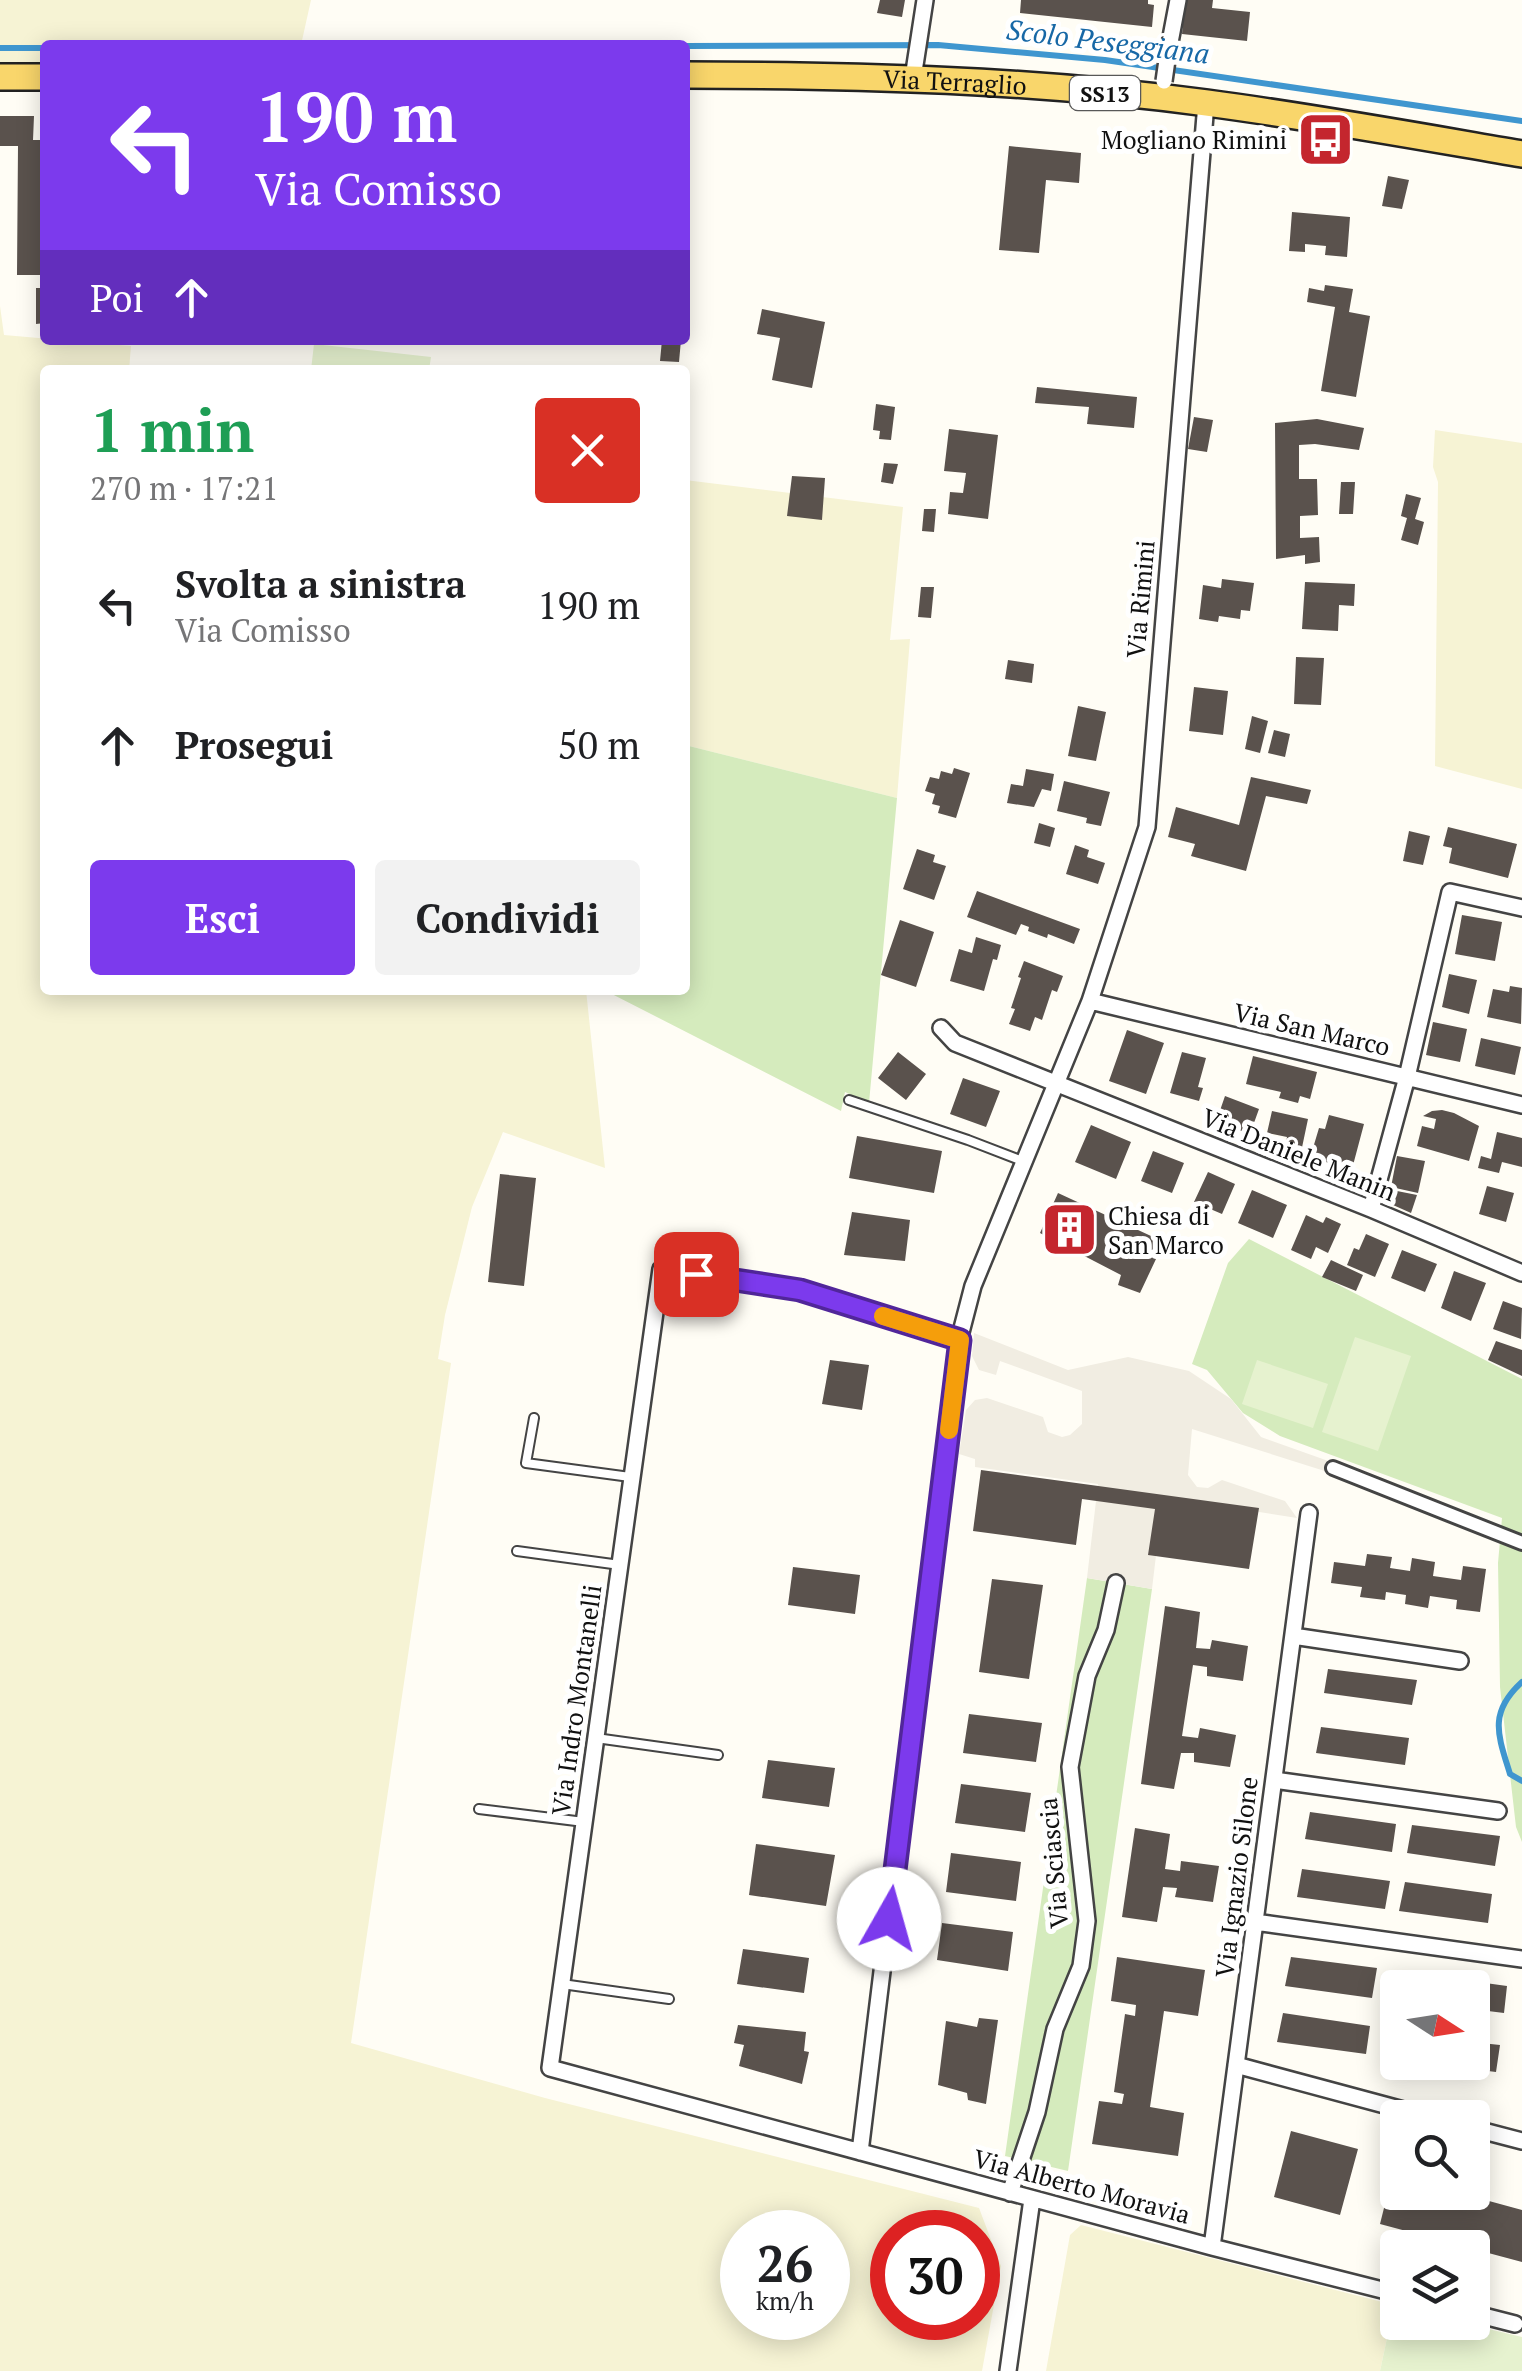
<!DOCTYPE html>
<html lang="it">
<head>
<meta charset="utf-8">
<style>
  body { margin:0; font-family:"PT Serif",serif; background:#f2f2f2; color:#202124; height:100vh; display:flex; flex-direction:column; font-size:38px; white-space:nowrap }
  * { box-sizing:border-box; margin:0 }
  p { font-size:32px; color:#757577 }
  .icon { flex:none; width:55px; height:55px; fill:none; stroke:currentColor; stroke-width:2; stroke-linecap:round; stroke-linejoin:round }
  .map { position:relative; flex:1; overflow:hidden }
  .panel { position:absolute; left:40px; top:365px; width:650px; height:630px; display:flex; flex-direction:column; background:#fff; border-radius:10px; box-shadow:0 5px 25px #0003 }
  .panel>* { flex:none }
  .hud { position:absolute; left:40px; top:40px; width:650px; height:305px; border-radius:10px; box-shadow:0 5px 25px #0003; background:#7c3aed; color:#fff; overflow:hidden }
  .needle { width:65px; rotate:102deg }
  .buttons { position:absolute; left:1380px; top:1970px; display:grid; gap:20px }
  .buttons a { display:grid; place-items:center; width:110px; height:110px; border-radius:10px; background:#fff; box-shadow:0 5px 25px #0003; font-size:50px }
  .speed { position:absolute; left:720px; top:2210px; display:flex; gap:20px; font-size:50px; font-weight:700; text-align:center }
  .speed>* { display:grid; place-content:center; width:130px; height:130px; border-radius:50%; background:#fff; box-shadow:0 5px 25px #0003; line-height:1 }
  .speed small { font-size:25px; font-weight:400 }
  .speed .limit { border:15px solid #d22; background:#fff; color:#111 }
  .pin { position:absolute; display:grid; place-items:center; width:85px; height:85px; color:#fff; margin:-42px; border-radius:20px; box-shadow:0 5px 15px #0006 }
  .me { position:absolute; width:110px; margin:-55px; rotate:7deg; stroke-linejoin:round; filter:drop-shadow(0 0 8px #0008) }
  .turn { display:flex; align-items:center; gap:35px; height:210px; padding:0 50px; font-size:45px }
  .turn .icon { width:130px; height:130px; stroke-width:2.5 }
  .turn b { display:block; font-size:70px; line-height:85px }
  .then { display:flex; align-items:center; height:95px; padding:0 50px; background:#0003; gap:20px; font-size:38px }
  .round { display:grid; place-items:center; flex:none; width:105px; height:105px; border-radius:10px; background:#f2f2f2 }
  .headline { display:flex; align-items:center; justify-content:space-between; height:170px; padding:0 50px }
  h1 { font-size:60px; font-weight:700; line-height:75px; color:#1e9e55 }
  .cta { display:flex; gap:20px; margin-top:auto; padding:20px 50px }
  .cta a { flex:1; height:115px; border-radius:10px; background:#7c3aed; color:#fff; font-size:40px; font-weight:700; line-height:115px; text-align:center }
  .cta a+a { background:#f2f2f2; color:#202124 }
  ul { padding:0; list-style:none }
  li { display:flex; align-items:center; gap:30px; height:140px; padding:0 50px }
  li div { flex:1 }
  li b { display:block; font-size:38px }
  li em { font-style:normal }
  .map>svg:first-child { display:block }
  .farmland { fill:#f6f3d4; fill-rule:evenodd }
  .green { fill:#d5ebbd }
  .pitch { fill:#e6f2cf }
  .plaza { fill:#f1ede2 }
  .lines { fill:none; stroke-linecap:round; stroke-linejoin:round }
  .stream { stroke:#3f96cf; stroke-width:6 }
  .building { fill:#5a524d }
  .service-casing { stroke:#444; stroke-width:12 }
  .pedestrian-casing { stroke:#444; stroke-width:18 }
  .minor-casing { stroke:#444; stroke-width:20 }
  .primary-casing { stroke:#222; stroke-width:30 }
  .service { stroke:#fff; stroke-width:8 }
  .pedestrian { stroke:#fff; stroke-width:12 }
  .minor { stroke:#fff; stroke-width:15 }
  .primary { stroke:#f9d66b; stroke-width:25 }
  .minor-bridge-casing { stroke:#444; stroke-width:20; stroke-linecap:butt }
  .minor-bridge { stroke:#fff; stroke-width:15 }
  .route-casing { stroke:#51269a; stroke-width:25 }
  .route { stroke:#7c3aed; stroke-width:18 }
  .slow { stroke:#f59e0b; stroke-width:18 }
  .labels { text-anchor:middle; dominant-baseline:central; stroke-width:10; stroke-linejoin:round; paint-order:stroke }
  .shield { fill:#fff; stroke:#585858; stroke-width:2.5 }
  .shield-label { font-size:22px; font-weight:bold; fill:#111 }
  .street-label { font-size:25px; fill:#111; stroke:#fff }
  .poi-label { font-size:25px; fill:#111; stroke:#fff; text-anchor:end }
  .water-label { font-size:28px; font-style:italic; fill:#1768a6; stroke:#fff }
</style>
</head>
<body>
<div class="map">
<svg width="1522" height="2371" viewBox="0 0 1522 2371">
  <rect width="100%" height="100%" fill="#fffdf5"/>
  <path class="farmland" d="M0,0H311L301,45H45V80L0,79Z
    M0,306L4,335L131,346L129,370H45V990H586L605,1168L503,1132L472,1207L445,1315L438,1359L451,1363L351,2043L545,2098L979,2208L1001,2266L982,2371H0ZM742,2232H828V2318H742ZM892,2232H978V2318H892Z
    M1435,430L1522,443V789L1435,766L1438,482L1433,467Z
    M685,480L903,507L890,640L910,639L897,798L685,745Z
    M1081,2225L1394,2305L1380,2371H1046L1070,2235Z"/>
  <path class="green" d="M685,745L897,798L869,1103L845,1092L841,1111L604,990H685Z
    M1249,1239L1522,1379V1842L1516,1827L1500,1687L1498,1563L1502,1518L1280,1436L1243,1413L1207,1370L1192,1364L1228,1263Z
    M1087,1578L1152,1589L1068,2171L1005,2156Z"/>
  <path class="pitch" d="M314,344L431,357L429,370H311Z
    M1355,1337L1411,1356L1378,1451L1322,1432Z
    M1257,1360L1328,1384L1313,1428L1242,1404Z
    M1394,2305L1397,2306L1398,2322L1463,2323L1522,2337V2371H1380Z"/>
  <path class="plaza" d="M974,1333L1068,1370L1128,1357L1189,1371L1231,1399L1261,1437L1334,1463L1331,1473L1192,1429L1188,1475L1197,1487L1208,1488L1222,1480L1285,1501L1297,1518L1163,1497L1152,1589L1087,1578L1098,1484L975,1467V1459L959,1454L966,1410L975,1400L987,1398L1043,1417L1048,1432L1062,1437L1070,1435L1082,1424V1391L1000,1361L996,1375L979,1370L972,1356Z"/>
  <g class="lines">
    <path class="stream" d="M685,46L938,45L1105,60L1522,121
      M0,48H45
      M1522,1682C1488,1713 1498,1735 1510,1774L1522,1781"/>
  </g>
  <path class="building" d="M880,0H905L902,17L877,13Z
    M1021,0H1148V4L1154,5L1152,27L1020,13Z
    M1185,0H1213L1212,8L1250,12L1247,41L1182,34Z
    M0,116H34L33,140H45V275H17L18,146H0Z
    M1009,146L1081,153L1079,183L1046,180L1039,253L999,250Z
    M1388,176L1409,180L1402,209L1382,206Z
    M1292,212L1350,217L1347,257L1325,255L1326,246L1305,244V252L1289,251Z
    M1325,285L1353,289L1349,312L1370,316L1356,397L1321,391L1335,307L1307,302L1309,288L1324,291Z
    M36,288H45V323L36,324Z
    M762,309L825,322L812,388L772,380L780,338L757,334Z
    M662,340H681L679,362L660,361Z
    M1037,387L1137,397L1134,428L1087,424L1089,407L1035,403Z
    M876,404L895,407L891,440L879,439L880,431L873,430Z
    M1194,417L1213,420L1207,452L1188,449Z
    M1317,419L1364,428L1359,450L1315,444L1299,445V479H1317L1318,515L1300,516V538L1319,537L1320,562L1305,564V555L1276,559L1275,423Z
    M949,429L998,435L988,519L948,514L950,492L963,493L966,473L944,471Z
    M884,463L898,464L893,484L881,482Z
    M792,476L825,478L822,520L787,516Z
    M1341,482H1355L1353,514H1339Z
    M1406,494L1421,498L1415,519L1424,522L1418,545L1401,540L1407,518L1401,516Z
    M924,509H936L934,532L922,531Z
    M1222,579L1254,583L1250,611L1241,610L1240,619L1219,616L1218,622L1199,619L1203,585L1221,588Z
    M1305,582L1355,584L1354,606L1339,605L1338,631L1302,629Z
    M921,587H934L931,618L918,617Z
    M1296,657L1324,658L1321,705L1294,704Z
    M1008,660L1034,664L1032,683L1005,679Z
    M1194,687L1228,691L1223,735L1189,731Z
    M1078,706L1106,712L1096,761L1068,756Z
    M1252,716L1268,721L1260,753L1245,749Z
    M1274,730L1290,734L1285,757L1268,753Z
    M954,768L970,773L956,818L938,813L940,806L932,804L935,794L925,791L930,777L939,779L941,771L952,774Z
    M1026,769L1054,774L1051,791L1042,789L1034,807L1007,803L1011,784L1023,786Z
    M1251,777L1311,790L1307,804L1266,796L1246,871L1191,856L1195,844L1168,837L1176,807L1239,825Z
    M1064,781L1110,792L1101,826L1086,823L1087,818L1057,811Z
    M1039,823L1055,828L1050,847L1034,843Z
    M1448,827L1517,844L1508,878L1449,863L1452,848L1443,846Z
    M1409,831L1430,836L1423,865L1403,861Z
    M1075,845L1089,850L1087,857L1105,863L1098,884L1066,874Z
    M917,849L935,855L933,862L946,866L934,900L903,889Z
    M977,891L1080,929L1074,944L1048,934L1047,938L1028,931L1029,927L1021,924L1016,935L967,917Z
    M1462,915L1502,922L1495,961L1455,954Z
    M900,920L934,932L916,987L881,975Z
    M976,937L1001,945L997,960L993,959L984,991L950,981L959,949L972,953Z
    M1024,961L1063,976L1057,992L1052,990L1042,1020L1035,1017L1030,1031L1009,1024L1015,1009L1011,1008L1021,978L1018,977Z
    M1449,974L1477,980L1469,1014L1442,1007Z
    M1510,986L1522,988L1521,1024L1487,1017L1493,989L1509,992Z
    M1433,1022L1467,1029L1460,1062L1426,1055Z
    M1127,1030L1164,1043L1146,1094L1109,1081Z
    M1481,1038L1521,1047L1515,1075L1475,1066Z
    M898,1052L926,1074L906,1100L878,1078Z
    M1182,1052L1206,1058L1198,1087L1203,1088L1199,1101L1170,1093Z
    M1253,1056L1317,1072L1310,1099L1300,1096L1298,1103L1279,1098L1281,1092L1246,1084Z
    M963,1078L1000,1091L986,1127L950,1114Z
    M1225,1096L1259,1109L1250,1134L1216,1122Z
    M1442,1110L1454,1113L1479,1126L1469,1161L1417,1146L1422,1126L1434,1129L1436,1119L1423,1116L1432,1111Z
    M1272,1111L1308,1119L1300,1157L1284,1153L1287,1137L1267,1133Z
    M1329,1115L1364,1124L1352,1169L1310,1158L1319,1128L1325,1129Z
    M1091,1125L1131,1142L1116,1179L1075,1162Z
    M1497,1132L1522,1138V1167L1502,1162L1499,1173L1478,1168L1481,1156L1491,1159Z
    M857,1136L942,1151L934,1193L849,1178Z
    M1153,1151L1184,1163L1172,1193L1141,1181Z
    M1397,1156L1425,1161L1418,1193L1391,1187Z
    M1208,1172L1235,1184L1222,1214L1194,1202Z
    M500,1174L536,1178L524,1286L488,1282Z
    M1487,1186L1514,1193L1506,1222L1479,1214Z
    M1252,1190L1287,1205L1273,1238L1238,1223Z
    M1397,1191L1417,1195L1411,1213L1393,1205Z
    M1058,1193L1164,1242L1140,1293L1118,1285L1121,1275L1040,1233Z
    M852,1212L910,1220L905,1261L844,1255Z
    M1306,1215L1323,1223L1326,1217L1341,1224L1328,1253L1316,1247L1311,1259L1291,1250Z
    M1366,1234L1389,1244L1375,1277L1347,1265L1354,1248L1359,1250Z
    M1402,1250L1437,1264L1425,1292L1391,1278Z
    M1331,1260L1363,1275L1356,1291L1322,1277Z
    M1454,1271L1486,1283L1471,1321L1441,1308Z
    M1503,1301L1522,1308L1521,1339L1493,1329Z
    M1496,1341L1522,1350V1376L1488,1360Z
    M830,1360L869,1365L862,1410L822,1404Z
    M981,1470L1259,1508L1249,1569L1148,1555L1155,1509L1082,1499L1076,1545L973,1531Z
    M1367,1554L1392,1557L1390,1568L1410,1571L1412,1558L1435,1562L1433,1576L1461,1580L1463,1566L1486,1569L1480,1612L1456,1609L1457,1600L1430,1596L1428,1608L1405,1604L1406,1595L1386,1592L1385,1600L1360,1597L1362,1587L1331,1583L1334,1562L1365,1566Z
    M793,1567L860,1575L855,1614L788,1605Z
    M992,1579L1043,1585L1029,1679L979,1672Z
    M1165,1606L1200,1612L1196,1648L1210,1649L1212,1640L1248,1646L1243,1681L1207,1676V1667L1193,1665L1182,1736L1198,1738L1200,1728L1236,1735L1230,1767L1194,1762V1753H1181L1174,1789L1141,1784Z
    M1328,1669L1417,1680L1412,1705L1324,1693Z
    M969,1714L1042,1723L1036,1762L963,1753Z
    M1321,1727L1409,1738L1405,1765L1316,1753Z
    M768,1760L835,1768L829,1807L762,1798Z
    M961,1784L1031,1793L1025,1832L955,1823Z
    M1310,1812L1396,1824L1392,1852L1305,1839Z
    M1412,1825L1500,1836L1495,1866L1407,1853Z
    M1135,1828L1170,1834L1165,1869L1180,1871L1181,1861L1219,1866L1213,1902L1175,1897L1177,1888L1163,1887L1157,1922L1122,1917Z
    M756,1844L835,1855L826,1906L749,1895Z
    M951,1853L1021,1862L1016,1901L946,1892Z
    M1302,1869L1390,1881L1385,1909L1297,1897Z
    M1405,1882L1492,1894L1488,1923L1399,1911Z
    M942,1923L1013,1932L1008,1971L937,1960Z
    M743,1949L809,1958L804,1993L737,1984Z
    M1117,1957L1205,1970L1198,2016L1164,2011L1150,2107L1184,2113L1178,2156L1092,2144L1099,2101L1122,2104L1124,2094L1114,2092L1125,2014L1135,2016L1136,2005L1111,2001Z
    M1291,1957L1377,1968L1372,1998L1285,1986Z
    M1420,1974L1507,1986L1504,2013L1472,2009V1988H1418Z
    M1283,2013L1370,2026L1366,2054L1277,2042Z
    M979,2018L998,2020L986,2104L968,2100L967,2093L938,2085L946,2021L977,2027Z
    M738,2025L806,2032L804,2051L809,2052L802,2084L739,2066L744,2045L734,2043Z
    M1472,2042L1500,2045L1496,2072L1440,2065V2062H1472Z
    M1291,2131L1358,2149L1340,2215L1274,2197Z
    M1392,2176L1398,2177V2192H1456L1522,2210V2262L1380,2224Z"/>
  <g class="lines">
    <defs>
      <path id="service" d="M849,1100L968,1140L1025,1162
        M534,1418L526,1463L630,1477
        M517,1551L620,1565
        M596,1738L718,1755
        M479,1809L584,1822
        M562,1984L669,1999"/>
      <path id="pedestrian" d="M1333,1468L1522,1543"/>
      <path id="minor" d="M1168,53L1178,0
        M913,78L925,0
        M1090,1001L1522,1105
        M941,1028L955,1043L1371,1209L1522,1273
        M1371,1209L1407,1077L1450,892L1522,908
        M959,1340L800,1290L661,1269L550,2068L1212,2247L1398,2294
        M1293,1636L1460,1661
        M1274,1780L1498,1811
        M1255,1922L1522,1959
        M1236,2065L1433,2118
        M1472,2128L1522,2141
        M860,2152L959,1340L973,1286L1090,1001L1147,827L1206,103
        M1010,2193L1037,2112L1055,2029L1081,1966L1087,1921L1070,1767L1087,1676L1106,1630L1116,1583
        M1212,2247L1309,1513
        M1472,2313L1515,2324
        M1008,2371L1032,2199"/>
      <g id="primary">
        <path id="s1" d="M685,75C859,75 1034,80 1207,103C1313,117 1417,136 1522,154"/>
        <path d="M0,77H45"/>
      </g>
    </defs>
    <use href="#service" class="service-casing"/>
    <use href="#pedestrian" class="pedestrian-casing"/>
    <use href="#minor" class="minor-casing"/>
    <use href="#primary" class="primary-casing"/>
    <use href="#service" class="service"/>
    <use href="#pedestrian" class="pedestrian"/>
    <use href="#minor" class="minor"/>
    <use href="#primary" class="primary"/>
    <defs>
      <path id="minor-bridge" d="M1164,81L1168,53"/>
    </defs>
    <use href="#minor-bridge" class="minor-bridge-casing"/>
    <use href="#minor-bridge" class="minor-bridge"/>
  </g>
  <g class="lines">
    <defs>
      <path id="route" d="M696,1274L800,1290L960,1340L889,1919"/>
    </defs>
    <use href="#route" class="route-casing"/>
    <use href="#route" class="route"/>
    <path class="slow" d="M883,1316L960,1340L949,1430"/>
  </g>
  <defs>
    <symbol id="bus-square" viewBox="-11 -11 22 22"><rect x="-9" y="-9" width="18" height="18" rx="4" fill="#c4262e" stroke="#fff"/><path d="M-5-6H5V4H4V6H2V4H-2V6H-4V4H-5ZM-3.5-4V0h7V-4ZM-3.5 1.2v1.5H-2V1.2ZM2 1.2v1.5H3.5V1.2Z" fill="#fff"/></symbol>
    <symbol id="building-square" viewBox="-11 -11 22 22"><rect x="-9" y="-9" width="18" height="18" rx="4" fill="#c4262e" stroke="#fff"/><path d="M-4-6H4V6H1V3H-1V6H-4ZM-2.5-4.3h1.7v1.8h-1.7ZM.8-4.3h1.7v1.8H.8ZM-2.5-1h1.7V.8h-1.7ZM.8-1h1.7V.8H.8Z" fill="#fff"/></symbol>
  </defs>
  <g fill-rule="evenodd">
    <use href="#bus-square" x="1294" y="108" width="63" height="63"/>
    <use href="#building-square" x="1038" y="1198" width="63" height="63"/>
  </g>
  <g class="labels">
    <rect class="shield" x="1070" y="76" width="70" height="34" rx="8"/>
    <g class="shield-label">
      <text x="1105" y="93">SS13</text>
    </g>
    <g class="street-label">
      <text stroke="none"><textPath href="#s1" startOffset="270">Via Terraglio</textPath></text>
      <text transform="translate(1140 599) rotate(-85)">Via Rimini</text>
      <text transform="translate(1312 1029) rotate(13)">Via San Marco</text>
      <text transform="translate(1299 1154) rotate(22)">Via Daniele Manin</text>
      <text transform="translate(576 1700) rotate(-82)">Via Indro Montanelli</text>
      <text transform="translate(1053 1863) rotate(-95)">Via Sciascia</text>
      <text transform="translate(1236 1877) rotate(-83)">Via Ignazio Silone</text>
      <text transform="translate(1082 2186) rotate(15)">Via Alberto Moravia</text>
    </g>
    <g class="poi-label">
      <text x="1287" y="139">Mogliano Rimini</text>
      <text x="1108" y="1215" text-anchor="start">Chiesa di<tspan x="1108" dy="29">San Marco</tspan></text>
    </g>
    <g class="water-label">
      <text transform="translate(1108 41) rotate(7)">Scolo Peseggiana</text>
    </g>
  </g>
</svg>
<div class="buttons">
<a><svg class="needle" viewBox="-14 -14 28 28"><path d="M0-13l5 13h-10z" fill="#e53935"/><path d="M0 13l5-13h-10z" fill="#757577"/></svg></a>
<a><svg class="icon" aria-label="search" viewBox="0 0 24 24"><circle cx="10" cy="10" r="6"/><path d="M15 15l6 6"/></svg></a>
<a><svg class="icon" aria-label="layers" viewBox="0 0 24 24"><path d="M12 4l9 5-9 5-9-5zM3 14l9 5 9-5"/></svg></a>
</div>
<div class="speed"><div>26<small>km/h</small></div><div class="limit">30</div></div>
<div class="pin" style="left:696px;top:1274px;background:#d93025"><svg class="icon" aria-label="arrive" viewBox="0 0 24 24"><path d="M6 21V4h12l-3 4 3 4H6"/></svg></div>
<svg class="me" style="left:889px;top:1919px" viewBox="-20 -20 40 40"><circle r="19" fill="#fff"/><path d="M0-13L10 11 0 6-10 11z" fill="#7c3aed"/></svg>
<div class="hud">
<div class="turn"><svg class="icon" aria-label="left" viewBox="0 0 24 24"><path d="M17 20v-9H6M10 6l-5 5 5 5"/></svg><div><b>190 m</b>Via Comisso</div></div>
<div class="then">Poi<svg class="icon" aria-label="ahead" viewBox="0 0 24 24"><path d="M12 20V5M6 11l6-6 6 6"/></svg></div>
</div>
<section class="panel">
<div class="headline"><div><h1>1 min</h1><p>270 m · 17:21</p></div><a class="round" style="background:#d93025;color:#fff"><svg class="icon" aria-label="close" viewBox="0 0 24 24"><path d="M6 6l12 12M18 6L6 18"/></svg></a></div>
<ul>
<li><svg class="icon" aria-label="left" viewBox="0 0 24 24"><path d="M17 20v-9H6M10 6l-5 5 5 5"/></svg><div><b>Svolta a sinistra</b><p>Via Comisso</p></div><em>190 m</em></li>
<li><svg class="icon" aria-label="ahead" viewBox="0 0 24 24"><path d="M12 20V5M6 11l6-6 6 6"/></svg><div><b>Prosegui</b></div><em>50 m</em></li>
</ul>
<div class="cta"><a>Esci</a><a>Condividi</a></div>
</section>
</div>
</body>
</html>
